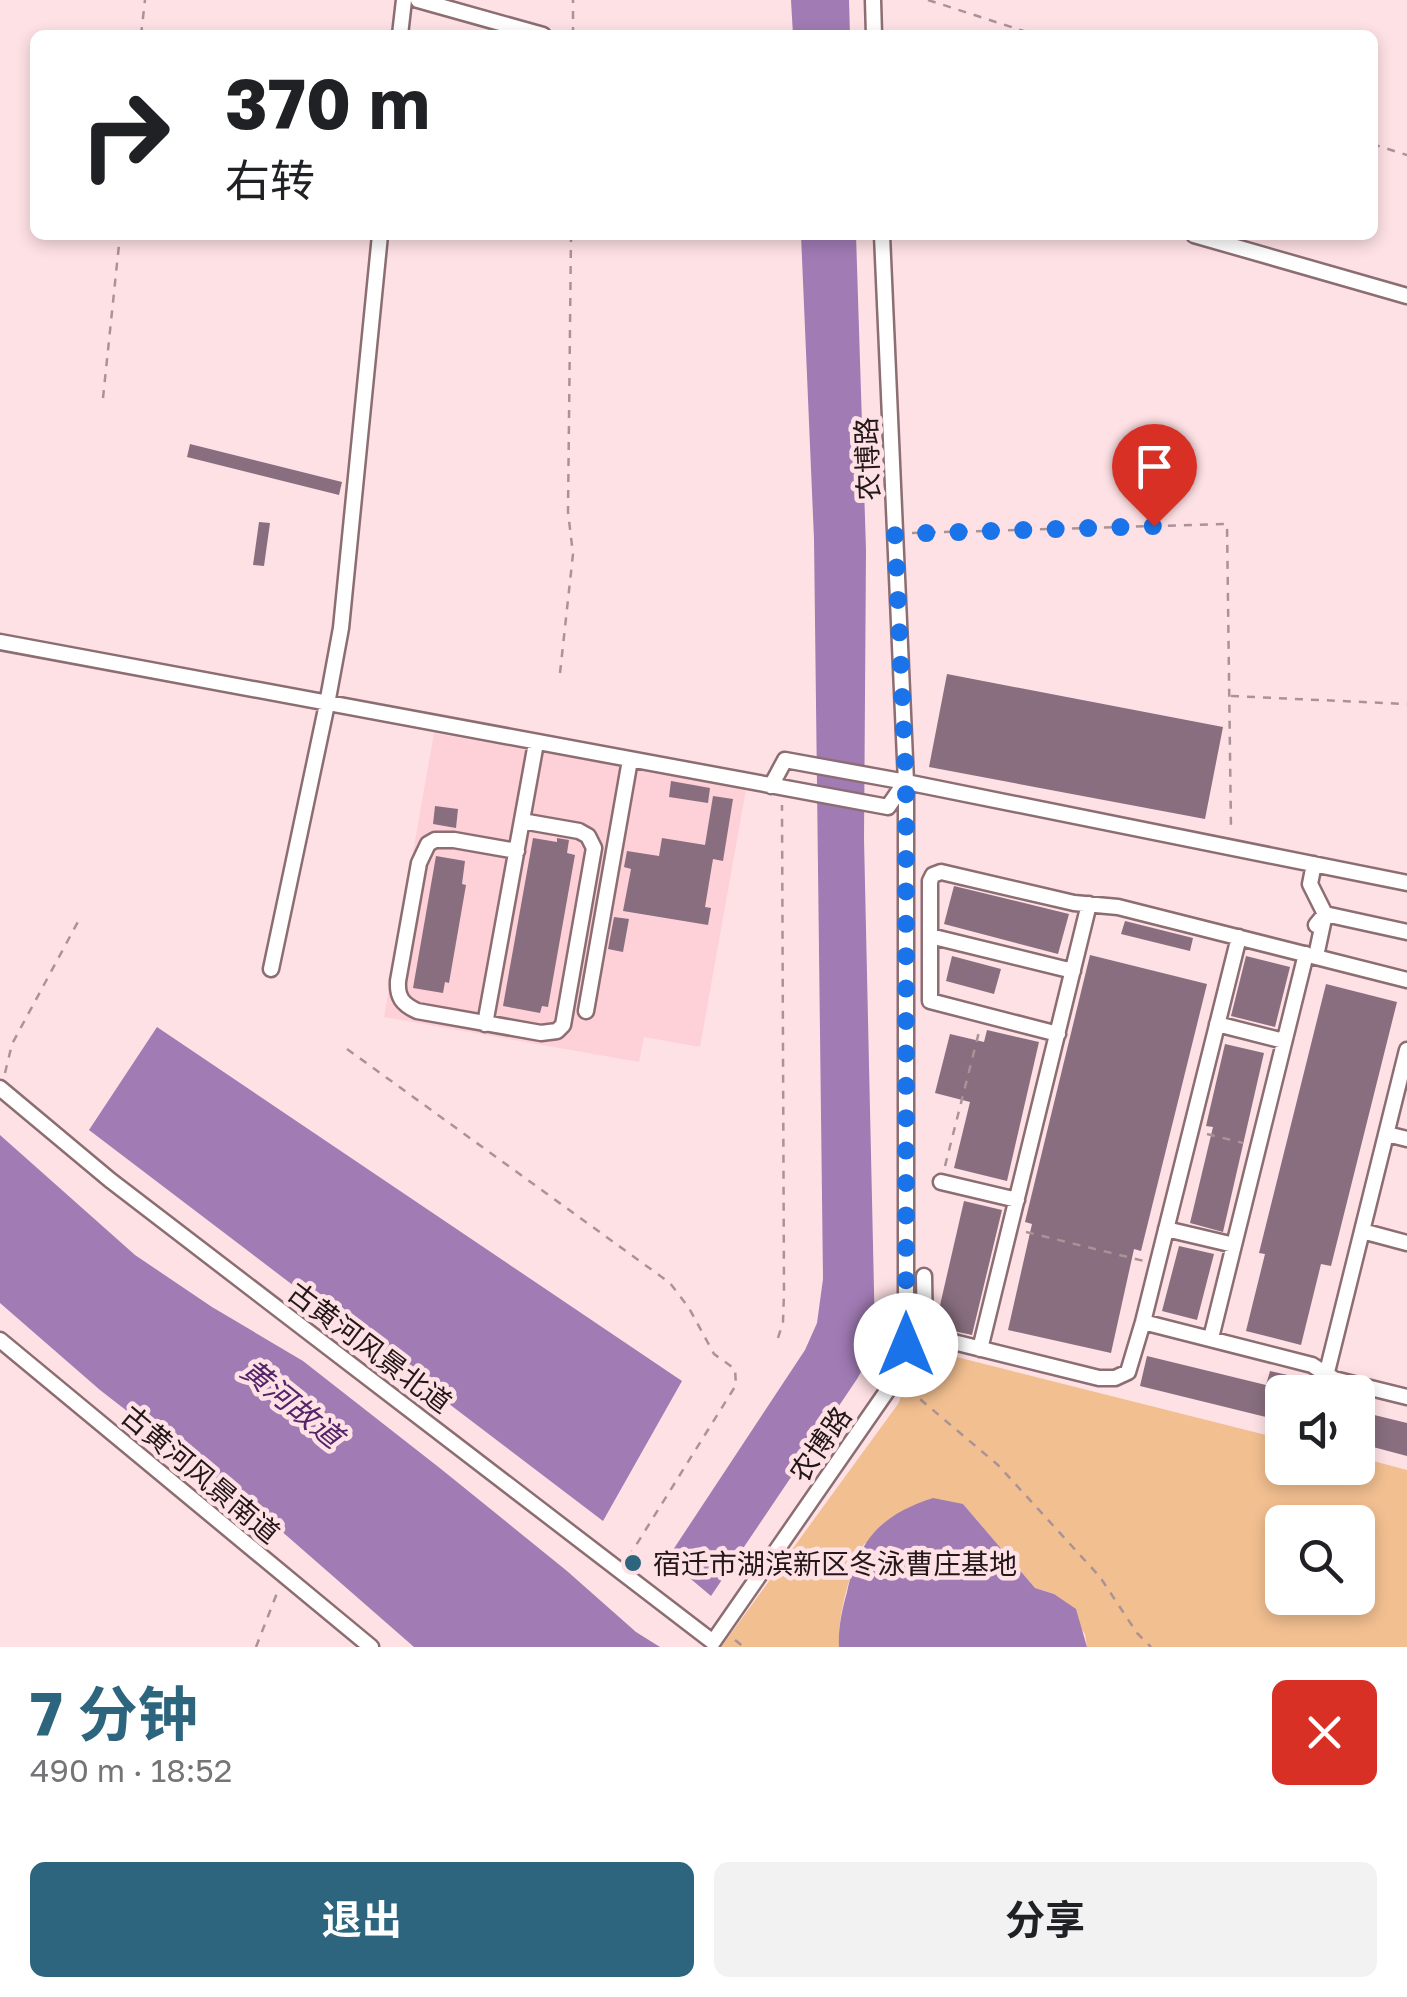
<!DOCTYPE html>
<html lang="zh">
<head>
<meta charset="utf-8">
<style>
  body { margin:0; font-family:"Golos Text","Noto Sans SC",sans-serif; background:#f2f2f2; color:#202124; height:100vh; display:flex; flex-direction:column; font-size:38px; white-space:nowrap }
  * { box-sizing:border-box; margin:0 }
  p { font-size:32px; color:#757577 }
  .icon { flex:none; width:55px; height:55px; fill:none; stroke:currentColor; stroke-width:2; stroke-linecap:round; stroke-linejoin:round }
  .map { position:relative; height:1647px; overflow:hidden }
  .drawer { display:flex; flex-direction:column; background:#fff; flex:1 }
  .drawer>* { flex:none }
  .banner { position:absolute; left:30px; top:30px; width:1348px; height:210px; border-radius:15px; box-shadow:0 5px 15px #0003; background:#fff; color:#202124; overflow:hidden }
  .controls { position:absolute; left:1265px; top:1375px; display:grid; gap:20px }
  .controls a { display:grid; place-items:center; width:110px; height:110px; border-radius:15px; background:#fff; box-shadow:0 5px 15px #0003; font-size:50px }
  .pin { position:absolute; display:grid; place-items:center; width:85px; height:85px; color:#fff; margin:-102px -42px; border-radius:50% 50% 50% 0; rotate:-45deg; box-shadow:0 0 10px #0007 }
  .pin .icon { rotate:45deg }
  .me { position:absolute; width:110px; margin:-55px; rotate:0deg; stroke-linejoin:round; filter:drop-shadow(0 0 8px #0008) }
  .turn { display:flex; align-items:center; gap:35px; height:210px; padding:0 30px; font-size:45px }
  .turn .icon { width:130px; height:130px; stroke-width:2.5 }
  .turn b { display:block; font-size:70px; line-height:85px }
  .round { display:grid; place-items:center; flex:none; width:105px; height:105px; border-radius:15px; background:#f2f2f2 }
  .head { display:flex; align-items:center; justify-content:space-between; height:170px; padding:0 30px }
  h1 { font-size:60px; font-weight:700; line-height:75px; color:#2d657f }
  .action { display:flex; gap:20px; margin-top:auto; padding:20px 30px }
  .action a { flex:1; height:115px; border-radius:15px; background:#2d657f; color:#fff; font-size:40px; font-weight:700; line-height:115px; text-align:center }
  .action a+a { background:#f2f2f2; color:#202124 }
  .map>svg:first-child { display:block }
  .built { fill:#fdd1d7 }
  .green { fill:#f2bf90; fill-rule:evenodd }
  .water { fill:#a07bb4 }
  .building { fill:#886e7e }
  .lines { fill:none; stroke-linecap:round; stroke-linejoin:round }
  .minor-casing { stroke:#8c6d72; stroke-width:19 }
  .path { stroke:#aa9397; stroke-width:2.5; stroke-dasharray:8 8; stroke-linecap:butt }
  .minor { stroke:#fff; stroke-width:14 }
  .route { stroke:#1a73e8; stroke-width:18; stroke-dasharray:0 32.4 }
  .poi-dot { fill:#2d657f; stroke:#fee1e5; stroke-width:4 }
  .labels { text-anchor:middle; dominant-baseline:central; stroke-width:9; stroke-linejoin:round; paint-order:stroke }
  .street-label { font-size:28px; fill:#231719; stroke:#fee1e5 }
  .poi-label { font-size:28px; fill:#231719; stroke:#fee1e5; text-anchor:start }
  .water-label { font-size:30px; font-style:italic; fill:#54246a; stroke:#fee1e5 }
</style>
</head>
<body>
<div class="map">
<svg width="1407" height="1647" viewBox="0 0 1407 1647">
  <rect width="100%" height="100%" fill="#fee1e5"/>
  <path class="built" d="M434,733L746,789L700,1047L644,1037L639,1062L384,1017Z"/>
  <path class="green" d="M921,1348L1282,1439V1468H1358V1457L1407,1470V1647H1087L1085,1634L1054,1594L1035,1588L963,1504L864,1544C849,1575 838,1612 839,1647H721L898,1404ZM1282,1522H1358V1598H1282Z"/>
  <path class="water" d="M791,0H849L850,35H793Z
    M801,235H856L866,550L864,839L875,1335L870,1356L857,1379L711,1596L667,1559L805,1350L817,1323L823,1279L814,539Z
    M157,1027L682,1381L603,1521L89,1130Z
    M0,1135L135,1255L212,1307L303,1361L441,1469L567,1571L636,1632L660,1647H414L279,1529L100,1390L0,1303Z
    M933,1498L963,1504L1035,1588L1054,1594L1076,1609L1087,1647H839C838,1628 842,1610 847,1592C859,1539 881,1515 933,1498Z"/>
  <path class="building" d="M190,444L342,482L339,495L187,457Z
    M259,522L270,523L264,566L253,565Z
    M947,674L1223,727L1205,819L929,767Z
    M671,781L710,788L708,803L669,797Z
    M713,796L733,799L723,861L713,859L705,907L711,908L708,925L623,911L631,869L624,867L627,851L659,856L662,838L705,845Z
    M435,806L458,809L456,828L433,824Z
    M533,838L557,842V838L569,840L567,853L575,855L548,1007L542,1006L540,1013L503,1006Z
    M436,856L465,861L462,884L466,885L449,983L445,982L443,993L413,988Z
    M954,886L1069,914L1058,954L944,924Z
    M614,917L629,919L623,952L608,949Z
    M1125,921L1193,938L1190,951L1121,934Z
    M1090,955L1207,984L1141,1251L1134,1249L1111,1353L1008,1330L1032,1224L1025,1222Z
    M952,956L1001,969L994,994L946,981Z
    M1246,956L1290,967L1275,1027L1231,1016Z
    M1326,984L1397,1002L1331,1266L1321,1264L1301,1345L1246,1331L1265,1254L1259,1253Z
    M987,1030L1039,1042L1007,1181L954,1168L970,1102L935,1093L950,1034L984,1042Z
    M1225,1044L1264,1053L1223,1232L1190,1223L1213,1127L1206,1126Z
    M964,1201L1002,1210L972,1335L935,1327Z
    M1179,1246L1214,1254L1197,1320L1162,1311Z
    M1147,1356L1266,1385L1270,1371L1305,1379L1302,1392H1282V1421L1140,1386Z
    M1362,1412L1407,1423V1456L1358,1443V1430Z"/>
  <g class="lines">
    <defs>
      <path id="minor" d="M418,0L543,35
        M873,0L874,35
        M400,35L404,0
        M1194,235L1407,296
        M0,642L888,807L905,782
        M771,786L785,760L906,782L1407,883
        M517,851L454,840H435L428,844L419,863L398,981C397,997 402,1004 417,1011L541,1033L557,1031L563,1025L594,848L588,836L579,831L522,821
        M1314,864L1310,884L1325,914L1316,956
        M1316,925L1325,914L1407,932
        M930,936L1073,971
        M271,969L327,704L341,628L380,235
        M586,1011L630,760
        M485,1024L536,743
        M1217,1024L1284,1041
        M1058,1034L930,1001V881L933,875L941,872L1074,903L1118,907L1407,980
        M0,1088L110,1180L713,1642L896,1378L906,1345V782L882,235
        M1387,1134L1407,1139
        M941,1182L1017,1200
        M1166,1229L1234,1245
        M1362,1231L1407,1243
        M924,1276L925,1335L1099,1378H1115L1128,1372L1143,1322L1239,937
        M1143,1322L1312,1365L1334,1379L1407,1397
        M1211,1338L1306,954
        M0,1340L371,1647
        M980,1349L1089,904
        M1322,1392L1407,1050"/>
    </defs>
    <use href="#minor" class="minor-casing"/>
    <path class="path" d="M928,0L1036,35
      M141,35L145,0
      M573,35V0
      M1372,144L1407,155
      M103,398L120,235
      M912,533L1227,524L1231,830
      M560,673L573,554L568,512L571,235
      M1231,696L1407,704
      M347,1049L670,1283L689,1308L714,1354L735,1369L736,1385L628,1558
      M5,1073L12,1044L80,918
      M1207,1134L1243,1143
      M945,1166L980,1028
      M1026,1232L1144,1261
      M778,1338L783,1322L784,1292L782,805
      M908,1389L998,1465L1100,1577L1137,1633L1151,1647
      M735,1640L744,1647
      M256,1647L279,1588"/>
    <use href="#minor" class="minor"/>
  </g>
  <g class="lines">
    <path class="route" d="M906,1345V782L895,534L1154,526"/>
  </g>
  <circle class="poi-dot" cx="633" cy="1563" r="10"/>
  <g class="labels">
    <g class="street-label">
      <text transform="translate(867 459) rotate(-92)">农博路</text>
      <text transform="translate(370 1347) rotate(37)">古黄河风景北道</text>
      <text transform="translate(820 1444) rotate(-55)">农博路</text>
      <text transform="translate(201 1474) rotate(40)">古黄河风景南道</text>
    </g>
    <g class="poi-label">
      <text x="653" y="1563">宿迁市湖滨新区冬泳曹庄基地</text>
    </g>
    <g class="water-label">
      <text transform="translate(292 1403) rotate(39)">黄河故道</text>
    </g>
  </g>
</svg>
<div class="controls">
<a><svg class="icon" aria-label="sound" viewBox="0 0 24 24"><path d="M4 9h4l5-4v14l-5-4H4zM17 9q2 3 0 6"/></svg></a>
<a><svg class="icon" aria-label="search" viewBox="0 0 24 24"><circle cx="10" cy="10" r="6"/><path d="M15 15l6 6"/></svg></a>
</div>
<div class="pin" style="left:1154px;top:526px;background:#d93025"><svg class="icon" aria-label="arrive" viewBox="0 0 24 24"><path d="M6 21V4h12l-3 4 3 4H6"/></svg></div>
<svg class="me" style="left:906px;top:1345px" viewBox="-20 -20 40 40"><circle r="19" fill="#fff"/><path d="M0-13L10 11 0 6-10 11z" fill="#1a73e8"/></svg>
<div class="banner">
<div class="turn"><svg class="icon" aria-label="right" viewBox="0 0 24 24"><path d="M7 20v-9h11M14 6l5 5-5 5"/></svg><div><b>370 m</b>右转</div></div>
</div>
</div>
<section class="drawer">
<div class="head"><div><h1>7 分钟</h1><p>490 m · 18:52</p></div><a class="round" style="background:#d93025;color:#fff"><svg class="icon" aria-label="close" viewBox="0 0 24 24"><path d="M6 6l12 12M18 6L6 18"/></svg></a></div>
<div class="action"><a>退出</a><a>分享</a></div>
</section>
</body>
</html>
